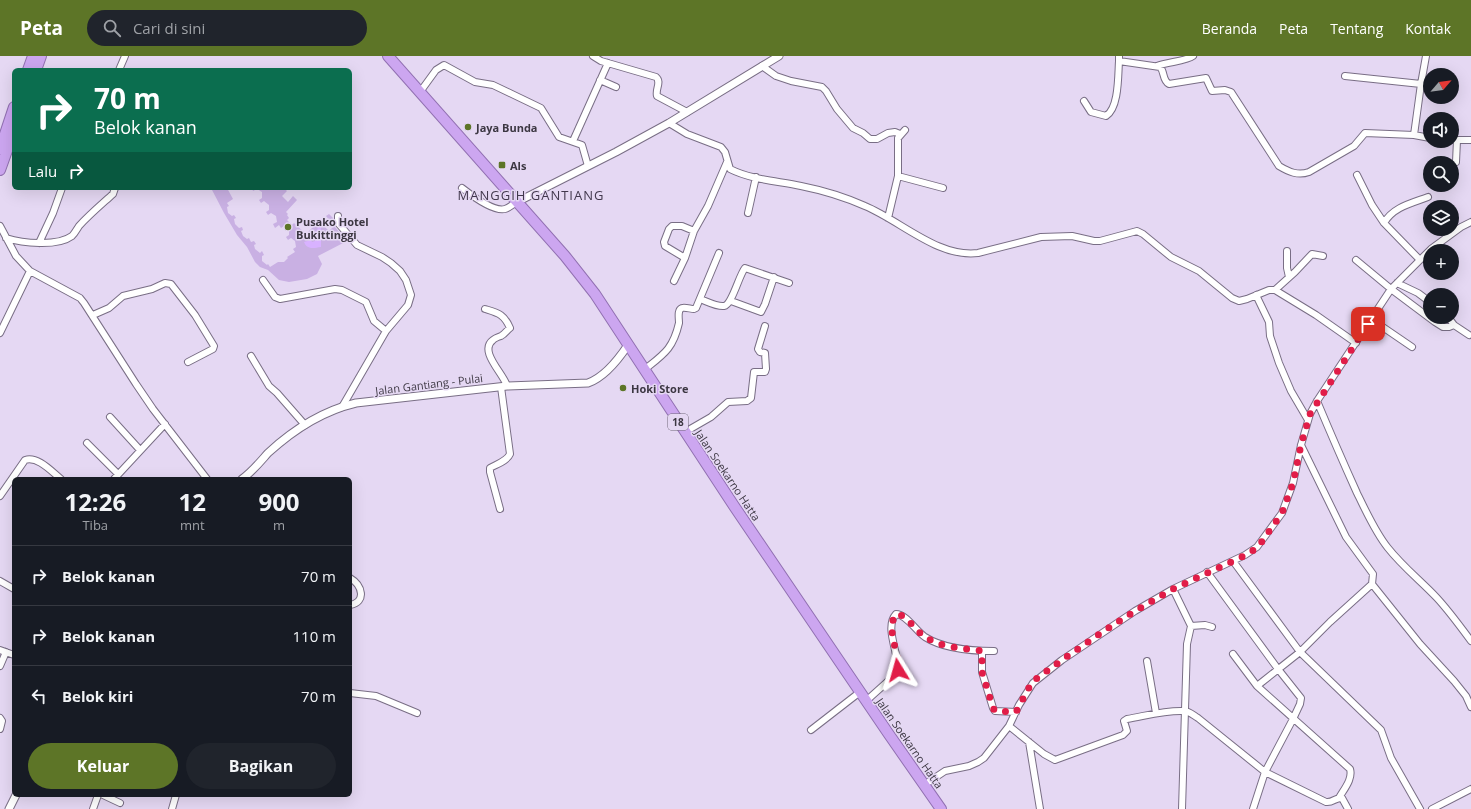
<!DOCTYPE html>
<html lang="id">
<head>
<meta charset="utf-8">
<style>
  body { margin:0; font-family:"Open Sans",sans-serif; background:#20242c; color:#f1f3f6; height:100vh; display:flex; flex-direction:column; font-size:15px; white-space:nowrap }
  * { box-sizing:border-box; margin:0 }
  p { font-size:13px; color:#9ea1a6 }
  .icon { flex:none; width:22px; height:22px; fill:none; stroke:currentColor; stroke-width:2; stroke-linecap:round; stroke-linejoin:round }
  .map { position:relative; flex:1; overflow:hidden }
  .drawer { position:absolute; left:12px; top:421px; width:340px; height:320px; display:flex; flex-direction:column; background:#171b24; border-radius:6px; box-shadow:0 4px 16px #0002 }
  .drawer>* { flex:none }
  .guide { position:absolute; left:12px; top:12px; width:340px; height:122px; border-radius:6px; box-shadow:0 4px 16px #0002; background:#0b6e4f; color:#fff; overflow:hidden }
  .needle { width:26px; rotate:62deg }
  .buttons { position:absolute; left:1423px; top:12px; display:grid; gap:8px }
  .buttons a { display:grid; place-items:center; width:36px; height:36px; border-radius:50%; background:#171b24; box-shadow:0 4px 16px #0002; font-size:20px }
  .pin { position:absolute; display:grid; place-items:center; width:34px; height:34px; color:#fff; margin:-17px; border-radius:8px; box-shadow:0 2px 6px #0006 }
  .me { position:absolute; width:44px; margin:-22px; rotate:352deg; stroke-linejoin:round; filter:drop-shadow(0 0 3px #0008) }
  .turn { display:flex; align-items:center; gap:14px; height:84px; padding:0 16px; font-size:18px }
  .turn .icon { width:52px; height:52px; stroke-width:2.5 }
  .turn b { display:block; font-size:28px; line-height:34px }
  .then { display:flex; align-items:center; height:38px; padding:0 16px; background:#0003; gap:8px; font-size:15px }
  .eta { display:flex; justify-content:space-evenly; align-items:center; height:68px; text-align:center }
  .eta b { font-size:24px; font-weight:700; line-height:28px }
  .cta { display:flex; gap:8px; margin-top:auto; padding:8px 16px }
  .cta a { flex:1; height:46px; border-radius:24px; background:#5d7527; color:#fff; font-size:16px; font-weight:700; line-height:46px; text-align:center }
  .cta a+a { background:#20242c; color:#f1f3f6 }
  ul { padding:0; list-style:none }
  li { display:flex; align-items:center; gap:12px; height:60px; padding:0 16px; border-top:1px solid #363941 }
  li div { flex:1 }
  li b { display:block; font-size:15px }
  li em { font-style:normal }
  header { display:flex; align-items:center; gap:24px; box-sizing:border-box; height:56px; padding:0 20px; background:#5d7527; color:#fff }
  header strong { font-size:19px }
  nav { display:flex; gap:22px; margin-inline-start:auto; font-size:14px }
  .search { width:280px; height:36px; background:#20242c; display:flex; align-items:center; gap:10px; box-sizing:border-box; padding:0 14px; border-radius:22px; color:#9ea1a6; font-size:15px }
  .map>svg:first-child { display:block }
  .green { fill:#c9b0e3 }
  .water { fill:#d8b2ff }
  .lines { fill:none; stroke-linecap:round; stroke-linejoin:round }
  .minor-casing { stroke:#796e85; stroke-width:8 }
  .tertiary-casing { stroke:#796e85; stroke-width:9 }
  .trunk-casing { stroke:#9170b1; stroke-width:12 }
  .minor { stroke:#fff; stroke-width:6 }
  .tertiary { stroke:#fff; stroke-width:7 }
  .trunk { stroke:#cca6f0; stroke-width:10 }
  .route { stroke:#e11d48; stroke-width:7; stroke-dasharray:0 12.6 }
  .poi-dot { fill:#5d7527; stroke:#e5d8f3; stroke-width:1.5 }
  .labels { text-anchor:middle; dominant-baseline:central; stroke-width:3; stroke-linejoin:round; paint-order:stroke }
  .shield { fill:#e5d8f3; stroke:#6f6777; stroke-width:1 }
  .shield-label { font-size:10px; font-weight:bold; fill:#3c3742 }
  .poi-label { font-size:11px; font-weight:bold; fill:#3c3742; stroke:#e5d8f3; text-anchor:start }
  .street-label { font-size:11px; fill:#3c3742; stroke:#e5d8f3 }
  .quarter-label { font-size:13px; letter-spacing:1px; fill:#42384d; stroke:#e5d8f3 }
</style>
</head>
<body>
<header>
<strong>Peta</strong>
<div class="search"><svg class="icon" aria-label="search" viewBox="0 0 24 24"><circle cx="10" cy="10" r="6"/><path d="M15 15l6 6"/></svg>Cari di sini</div>
<nav><a>Beranda</a><a>Peta</a><a>Tentang</a><a>Kontak</a></nav>
</header>
<div class="map">
<svg width="1471" height="753" viewBox="0 0 1471 753">
  <rect width="100%" height="100%" fill="#e5d8f3"/>
  <path class="green" d="M211,132H219L220,134L227,132L233,143L227,147L229,150L227,151L228,157L232,160L234,159L236,162L234,163L235,168L239,172L242,171L243,174L241,175L243,180L247,183L249,182L251,186L254,185L256,188L254,189L255,193L260,197L262,195L264,199L262,200V205L267,209L268,208L270,211L278,206H284L288,202L287,201L295,196L293,193L296,191L295,185L291,182L288,184L286,181L289,179V174L284,170L281,172L279,169L275,172L273,168L277,166L276,160L271,157L268,159L266,156L269,154V149L264,145L261,147L259,144L262,142V136L257,133L253,135L252,132H284L287,135L282,140L288,146L293,140L297,144L286,156L288,158L287,159L289,162L287,164L292,169L294,167L306,178L319,165L329,175L334,170L326,160L329,158L333,162L334,170L347,185L318,200L322,208L317,218L307,223L289,226L279,224L268,214L260,211L255,206L247,191L237,179L224,157Z"/>
  <path class="water" d="M319,168L321,170V191C314,192 307,194 304,186L311,184L312,186L315,185V183L313,182V178L317,174Z"/>
  <g class="lines">
    <defs>
      <path id="minor" d="M593,0L601,5L656,21C662,26 655,33 657,40L687,56
        M1119,0V5L1160,11C1165,16 1162,24 1169,28L1206,22L1212,35L1225,34L1231,36L1279,110C1289,116 1298,120 1309,116L1354,90L1365,77L1414,79
        M1426,0L1421,28L1414,79L1430,82
        M762,10L776,20L791,25L822,31L826,35L837,53L853,72L863,77L870,83H877L888,77L895,76L900,78
        M1157,10C1167,6 1187,5 1193,0
        M119,14L125,0
        M1345,20L1421,28
        M600,24L616,31
        M420,36L436,14L444,9L475,26L493,29L541,52L559,81L582,89L588,110
        M1084,45L1091,56L1106,60C1119,52 1118,20 1119,5
        M669,67L687,78L721,91L725,96L730,113C752,124 778,125 801,130C821,134 847,142 865,150C901,165 938,202 978,197L1041,181L1072,180L1094,185H1100L1137,175L1143,178L1171,201L1199,215L1232,242L1239,245L1247,243L1269,234H1275L1316,259L1356,287
        M1452,84H1471
        M573,85L608,7
        M1456,106L1457,84
        M1357,119L1372,149L1384,167L1420,204
        M898,120V82L905,74
        M462,132C471,139 494,156 505,153C509,152 513,148 517,146
        M748,157L756,121
        M338,160V167L357,189L382,201L391,207L400,215L406,224L411,239L408,249L386,275L342,351
        M888,162L898,120L943,132
        M1384,167C1393,151 1412,147 1428,141
        M0,170L16,200L30,215L80,242L84,247L136,328L153,353L207,423
        M6,182C22,187 57,191 72,180C75,177 77,173 79,170C90,158 102,148 113,138L115,132
        M39,187L53,157L62,132
        M1287,195V212L1289,221
        M685,202L665,190L664,186L669,173L672,170H682L694,175
        M1356,204L1391,233L1435,266L1443,271H1449L1454,269L1469,279
        M263,224L275,241L280,243L335,233L342,234L366,246L374,265L386,275
        M674,225L685,202L694,175L708,150L727,106
        M1397,227L1418,237L1430,246
        M1275,234L1295,216L1312,198L1323,200
        M1256,239L1269,266L1270,280L1279,307L1291,335L1308,364
        M700,243C706,245 717,251 724,250C732,249 739,219 745,212L789,227
        M731,245L761,256L765,248L774,221
        M485,253C498,257 504,258 510,272C507,274 505,278 501,280C498,281 495,282 493,284C478,295 504,318 507,330
        M93,259L109,252L123,240L152,233L165,227L171,228L195,259L214,290L213,293L188,306
        M1448,261L1454,269
        M1371,263L1412,291
        M0,277L30,215
        M251,300L269,330L277,337L305,369
        M644,314C664,298 673,293 679,267C679,262 677,254 682,252C685,251 691,253 694,253L696,252L719,197
        M1317,345C1330,376 1343,406 1357,437C1366,455 1375,476 1388,492C1403,511 1421,525 1437,542C1449,555 1460,570 1471,585
        M110,361L140,394
        M685,376L711,361L728,346L747,345L751,342L754,316H765L766,313L765,297L760,296L758,293L765,270
        M87,387L118,418
        M1301,389L1346,481L1373,518L1372,528
        M114,423L165,368
        M0,440L25,404C38,400 51,415 61,423
        M500,453L490,416V412C497,408 507,405 510,398L501,331
        M1233,505L1300,596L1381,674L1391,702L1420,753
        M1207,516L1278,613L1301,642L1300,648L1293,663L1265,716L1253,753
        M350,522C362,529 367,546 350,549
        M0,525L14,533
        M1173,533L1191,570L1187,588L1182,753
        M1191,570L1205,569L1212,571
        M0,594L14,599
        M982,595V616L993,652L995,655L1016,656
        M1233,598L1257,630L1350,713C1353,723 1344,733 1339,742
        M1147,605L1156,657
        M0,610L6,596
        M1257,630L1300,596L1330,566L1372,528L1420,588L1454,625L1466,640L1471,651
        M350,637L376,640L417,657
        M866,645L895,619L898,614C899,598 884,571 896,558C906,558 916,575 925,581C944,593 971,595 994,595
        M0,662L2,665L0,673
        M1009,670L1044,698L1055,704L1123,679L1127,675L1124,665L1127,663C1145,660 1165,654 1184,655C1189,655 1193,659 1198,662L1265,716L1326,746C1333,747 1336,741 1342,742L1348,753
        M811,674L860,636
        M1029,686L1040,753
        M924,729L945,715L969,710L978,706L984,702L1009,670L1019,649L1033,627L1062,604L1135,555L1173,533L1245,499L1257,491L1282,457L1293,427L1301,389L1310,358L1317,345L1391,233L1431,193L1461,171L1471,166
        M103,739L120,747
        M93,753L98,739
        M172,753L176,739
        M1432,753L1471,733"/>
      <path id="tertiary" d="M517,146L616,96L669,67L779,0
        M242,423C252,416 260,406 268,397C293,374 322,355 356,347L507,330L588,327C605,321 618,304 628,289
        M9,753L16,739"/>
      <path id="trunk" d="M388,0L565,200L595,238L734,450L888,677L941,753
        M28,14L33,0
        M36,14L41,0
        M0,93L14,51
        M0,114L14,75"/>
    </defs>
    <use href="#minor" class="minor-casing"/>
    <use href="#tertiary" class="tertiary-casing"/>
    <use href="#trunk" class="trunk-casing"/>
    <use href="#minor" class="minor"/>
    <use href="#tertiary" class="tertiary"/>
    <use href="#trunk" class="trunk"/>
  </g>
  <g class="lines">
    <path class="route" d="M898,614C900,596 886,577 895,559L898,558C907,560 916,575 924,580C941,592 962,592 982,595V616L993,652L995,655L1016,656L1032,626L1062,604L1104,575L1135,555L1173,533L1246,499L1258,491L1282,457L1293,427L1301,389L1310,358L1368,268"/>
  </g>
  <g class="poi-dot">
    <circle cx="468" cy="71" r="4"/>
    <rect x="498" y="105" width="8" height="8" rx="2"/>
    <circle cx="288" cy="171" r="4"/>
    <circle cx="623" cy="332" r="4"/>
  </g>
  <g class="labels">
    <rect class="shield" x="668" y="358" width="20" height="16" rx="3"/>
    <g class="shield-label">
      <text x="678" y="366">18</text>
    </g>
    <g class="poi-label">
      <text x="476" y="71">Jaya Bunda</text>
      <text x="510" y="109">Als</text>
      <text x="296" y="165">Pusako Hotel<tspan x="296" dy="13">Bukittinggi</tspan></text>
      <text x="631" y="332">Hoki Store</text>
    </g>
    <g class="street-label">
      <text transform="translate(429 328) rotate(-7)">Jalan Gantiang - Pulai</text>
      <text transform="translate(728 419) rotate(56)">Jalan Soekarno Hatta</text>
      <text transform="translate(910 687) rotate(55)">Jalan Soekarno Hatta</text>
    </g>
    <g class="quarter-label">
      <text x="531" y="139">MANGGIH GANTIANG</text>
    </g>
  </g>
</svg>
<div class="buttons">
<a><svg class="needle" viewBox="-14 -14 28 28"><path d="M0-13l5 13h-10z" fill="#e53935"/><path d="M0 13l5-13h-10z" fill="#9ea1a6"/></svg></a>
<a><svg class="icon" aria-label="sound" viewBox="0 0 24 24"><path d="M4 9h4l5-4v14l-5-4H4zM17 9q2 3 0 6"/></svg></a>
<a><svg class="icon" aria-label="search" viewBox="0 0 24 24"><circle cx="10" cy="10" r="6"/><path d="M15 15l6 6"/></svg></a>
<a><svg class="icon" aria-label="layers" viewBox="0 0 24 24"><path d="M12 4l9 5-9 5-9-5zM3 14l9 5 9-5"/></svg></a>
<a>+</a>
<a>−</a>
</div>
<div class="pin" style="left:1368px;top:268px;background:#d93025"><svg class="icon" aria-label="arrive" viewBox="0 0 24 24"><path d="M6 21V4h12l-3 4 3 4H6"/></svg></div>
<svg class="me" style="left:898px;top:614px" viewBox="-20 -20 40 40"><path d="M0-17L14 15 0 8-14 15z" fill="#e11d48" stroke="#fff" stroke-width="4"/></svg>
<div class="guide">
<div class="turn"><svg class="icon" aria-label="right" viewBox="0 0 24 24"><path d="M7 20v-9h11M14 6l5 5-5 5"/></svg><div><b>70 m</b>Belok kanan</div></div>
<div class="then">Lalu<svg class="icon" aria-label="right" viewBox="0 0 24 24"><path d="M7 20v-9h11M14 6l5 5-5 5"/></svg></div>
</div>
<section class="drawer">
<div class="eta">
<div><b>12:26</b><p>Tiba</p></div>
<div><b>12</b><p>mnt</p></div>
<div><b>900</b><p>m</p></div>
</div>
<ul>
<li><svg class="icon" aria-label="right" viewBox="0 0 24 24"><path d="M7 20v-9h11M14 6l5 5-5 5"/></svg><div><b>Belok kanan</b></div><em>70 m</em></li>
<li><svg class="icon" aria-label="right" viewBox="0 0 24 24"><path d="M7 20v-9h11M14 6l5 5-5 5"/></svg><div><b>Belok kanan</b></div><em>110 m</em></li>
<li><svg class="icon" aria-label="left" viewBox="0 0 24 24"><path d="M17 20v-9H6M10 6l-5 5 5 5"/></svg><div><b>Belok kiri</b></div><em>70 m</em></li>
</ul>
<div class="cta"><a>Keluar</a><a>Bagikan</a></div>
</section>
</div>
</body>
</html>
